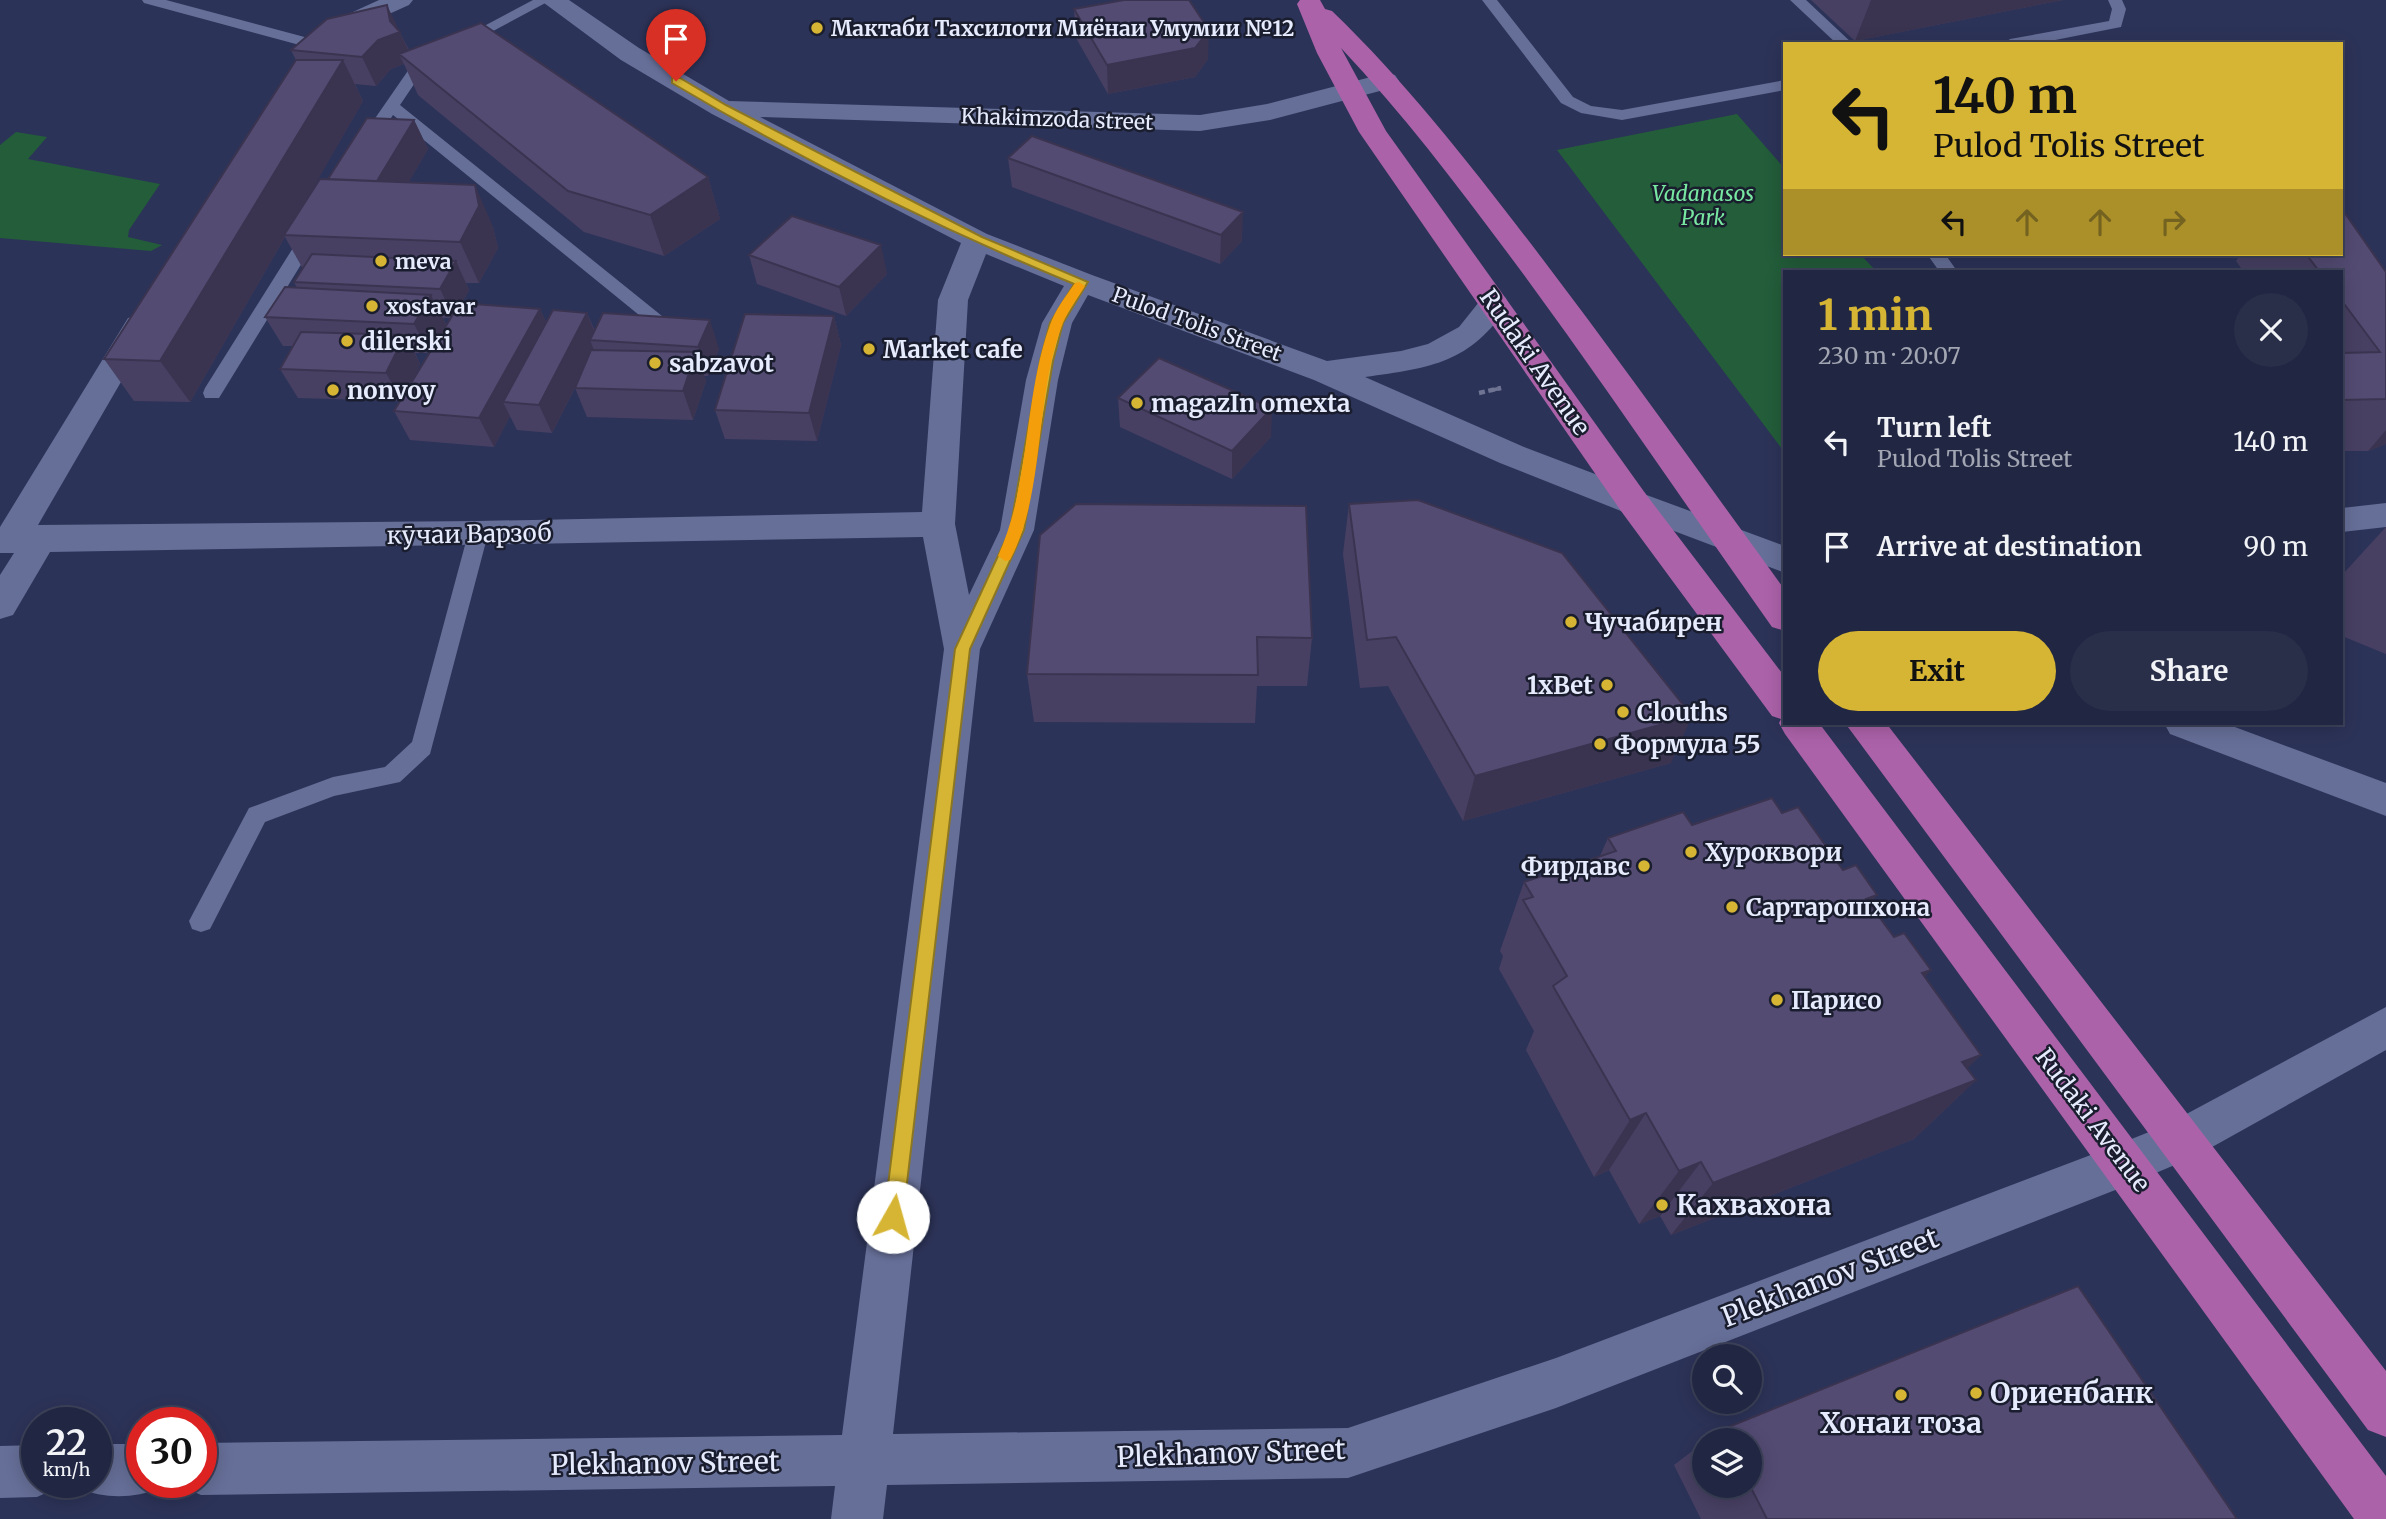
<!DOCTYPE html>
<html lang="en">
<head>
<meta charset="utf-8">
<style>
  body { margin:0; font-family:Merriweather,serif; background:#292e49; color:#f1f3f6; height:100vh; display:flex; flex-direction:column; font-size:26px; white-space:nowrap }
  * { box-sizing:border-box; margin:0 }
  p { font-size:23px; color:#a2a5b2 }
  .icon { flex:none; width:38px; height:38px; fill:none; stroke:currentColor; stroke-width:2; stroke-linecap:round; stroke-linejoin:round }
  .map { position:relative; flex:1; overflow:hidden }
  .panel { position:absolute; left:1783px; top:270px; width:560px; height:455px; display:flex; flex-direction:column; background:#212642; border-radius:0px; box-shadow:0 4px 18px #0003,0 0 0 2px #3e435b }
  .panel>* { flex:none }
  .hud { position:absolute; left:1783px; top:42px; width:560px; height:214px; border-radius:0px; box-shadow:0 4px 18px #0003,0 0 0 2px #3e435b; background:#d6b534; color:#111; overflow:hidden }
  .tools { position:absolute; left:1692px; top:1344px; display:grid; gap:14px }
  .tools a { display:grid; place-items:center; width:70px; height:70px; border-radius:50%; background:#212642; box-shadow:0 4px 18px #0003,0 0 0 2px #3e435b; font-size:35px }
  .speed { position:absolute; left:21px; top:1407px; display:flex; gap:14px; font-size:35px; font-weight:700; text-align:center }
  .speed>* { display:grid; place-content:center; width:91px; height:91px; border-radius:50%; background:#212642; box-shadow:0 4px 18px #0003,0 0 0 2px #3e435b; line-height:1 }
  .speed small { font-size:18px; font-weight:400 }
  .speed .limit { border:10px solid #d22; background:#fff; color:#111 }
  .pin { position:absolute; display:grid; place-items:center; width:60px; height:60px; color:#fff; margin:-72px -30px; border-radius:50% 50% 50% 0; rotate:-45deg; box-shadow:0 0 7px #0007 }
  .pin .icon { rotate:45deg }
  .me { position:absolute; width:77px; margin:-38px; rotate:7deg; stroke-linejoin:round; filter:drop-shadow(0 0 5px #0008) }
  .turn { display:flex; align-items:center; gap:24px; height:147px; padding:0 35px; font-size:32px }
  .turn .icon { width:91px; height:91px; stroke-width:2.5 }
  .turn b { display:block; font-size:49px; line-height:60px }
  .lanes { display:flex; align-items:center; height:66px; padding:0 35px; background:#0003; justify-content:center; gap:35px; direction:ltr }
  .lanes .off { opacity:.35 }
  .round { display:grid; place-items:center; flex:none; width:74px; height:74px; border-radius:37px; background:#292e49 }
  .overview { display:flex; align-items:center; justify-content:space-between; height:119px; padding:0 35px }
  h1 { font-size:42px; font-weight:700; line-height:52px; color:#d6b534 }
  .primary-button { display:flex; gap:14px; margin-top:auto; padding:14px 35px }
  .primary-button a { flex:1; height:80px; border-radius:42px; background:#d6b534; color:#111; font-size:28px; font-weight:700; line-height:80px; text-align:center }
  .primary-button a+a { background:#292e49; color:#f1f3f6 }
  ul { padding:0; list-style:none }
  li { display:flex; align-items:center; gap:21px; height:105px; padding:0 35px }
  li div { flex:1 }
  li b { display:block; font-size:26px }
  li em { font-style:normal }
  .map>svg:first-child { display:block }
  .green { fill:#235d3a }
  .lines { fill:none; stroke-linecap:round; stroke-linejoin:round }
  .path-far1 { stroke:#6e7492; stroke-width:3.5; stroke-dasharray:5 2.5; stroke-linecap:butt }
  .path { stroke:#6e7492; stroke-width:4.5; stroke-dasharray:6 3.5; stroke-linecap:butt }
  .service { fill:#666f98; fill-rule:evenodd }
  .minor { fill:#666f98; fill-rule:evenodd }
  .tertiary { fill:#666f98; fill-rule:evenodd }
  .trunk { fill:#ac62a9; fill-rule:evenodd }
  .wall { fill:#484063; fill-rule:evenodd }
  .shaded-wall { fill:#3b3450 }
  .building { fill:#544b73; stroke:#3b3450; stroke-width:2 }
  .route { fill:#d6b534; stroke:#8b7622; stroke-width:2 }
  .slow { fill:#f59e0b }
  .poi-dot { fill:#d6b534; stroke:#191d2d; stroke-width:2.5 }
  .labels { text-anchor:middle; dominant-baseline:central; stroke-width:5; stroke-linejoin:round; paint-order:stroke }
  .far-poi-label { font-size:21px; font-weight:bold; fill:#e6ebfd; stroke:#191d2d; text-anchor:start }
  .far-street-label { font-size:21px; fill:#e6ebfd; stroke:#191d2d }
  .far-park-label { font-size:21px; font-style:italic; fill:#78e7a1; stroke:#191d2d }
  .poi-label { font-size:24px; font-weight:bold; fill:#e6ebfd; stroke:#191d2d; text-anchor:start }
  .street-label { font-size:24px; fill:#e6ebfd; stroke:#191d2d }
  .near-poi-label { font-size:28px; font-weight:bold; fill:#e6ebfd; stroke:#191d2d; text-anchor:start }
  .near-street-label { font-size:28px; fill:#e6ebfd; stroke:#191d2d }
</style>
</head>
<body>
<div class="map">
<svg width="2386" height="1519" viewBox="0 0 2386 1519">
  <rect width="100%" height="100%" fill="#2c3358"/>
  <path class="green" d="M1737,114L1785,169V254H1860L1876,271H1785V453L1557,150Z
    M16,132L47,137L28,159L160,184L129,230L128,237L162,245L151,251L0,238V145Z"/>
  <g class="lines">
    <path class="path-far1" d="M1493,390L1501,388"/>
    <path class="path" d="M1479,393L1501,388"/>
    <path class="service" d="M142,0H166L312,39L315,42L307,47L144,3Z
      M533,0H551L467,45H457L454,42Z
      M1482,0H1497L1573,97L1591,106L1622,110L1785,80V90L1622,120L1581,113L1561,103Z
      M1790,0H1806L1853,44H1837Z
      M2108,0H2122L2126,9L2121,27L2035,44H2003L2010,39L2109,21L2112,9Z
      M432,53L440,58L425,68L400,105L667,320L670,324L667,328H655L393,115L372,146H360L358,143L414,62Z
      M312,227L321,232L219,398H205L203,393L205,388L303,232Z
      M1927,254H1945L1957,271H1939Z
      M478,527L485,529L488,534L430,754L400,782L334,796L265,822L210,929L201,932L192,929L189,921L249,808L333,777L385,767L412,742L468,534L471,529Z"/>
    <path class="minor" d="M379,0H413L409,5L349,32L340,35L331,32L327,27L331,22Z
      M540,0H569L639,48L729,101L1200,115L1267,104L1386,73L1395,75L1399,81L1395,87L1270,120L1200,131L760,117L987,234L1092,275L1327,361L1401,351L1428,344L1459,327L1483,297L1494,294L1505,297L1509,304C1471,363 1431,368 1365,377L1524,447L1645,493L1650,502L1645,511L1633,514L1621,511L1500,463L1314,380L1088,295L1072,323L1058,380L1034,530L980,649L893,1434L1348,1428L1556,1358L2125,1142L2141,1148L2148,1164L2141,1180L1556,1408L1348,1478L887,1485L883,1519H831L835,1486L201,1495L183,1487L181,1482H201V1443L842,1435L944,649L923,537L50,552L13,615L0,619V575L14,553H0V527L128,318L139,315L150,318L154,325L38,525L478,521L922,512L938,300L961,243L712,114L621,60ZM986,254L1064,286L1042,323L1026,380L1000,530L969,595L955,524L968,300Z
      M96,1444H142V1482H162L160,1488C134,1499 104,1499 78,1488L76,1482H96Z
      M37,1445V1482H58L55,1489L37,1497L0,1498V1446Z"/>
    <path class="tertiary" d="M1633,490L1785,546V573L1621,511L1616,502L1621,493Z
      M2386,503V527L2342,532V508Z
      M2164,723H2224L2386,783V816L2170,734Z
      M2386,1007V1050L2196,1156L2125,1186L2109,1180L2102,1164L2109,1148L2164,1126Z"/>
    <path class="trunk" d="M1300,0H1320L1325,9L1332,11C1410,86 1475,171 1541,257C1624,366 1704,479 1785,590V631L1772,627C1689,510 1609,391 1524,275C1466,197 1408,119 1341,48L1386,131L1645,493L1785,677V723H1819L2386,1476V1519H2354L1785,734L1779,723L1781,719L1772,716L1621,511L1359,132L1317,53L1297,4Z
      M1845,723H1886L2386,1371V1437L2368,1430Z"/>
  </g>
  <path class="wall" d="M1811,0H2063L1855,41Z
    M1074,9L1208,59L1195,77L1108,94L1076,38Z
    M398,29L409,50L708,177L720,219L664,256L584,232L418,95L404,64L391,69L376,86L355,84L363,101L304,203L328,179L414,120L428,149L408,183L493,227L498,248L479,283H466L469,290L462,303L540,309L546,322L587,313L595,331L719,349L708,376H704L706,381L693,420L587,417L575,388L552,433L517,430L510,416L494,447L410,440L394,411L400,401L298,398L280,369L293,346H283L265,317L297,288L294,282L303,269L285,237L190,402L134,401L104,359L296,60L291,50ZM443,318H451L429,353L446,324ZM415,353H429L409,387L420,364Z
    M1008,158L1242,241L1220,264L1012,187Z
    M2241,254H2342L2386,272V444L2368,451H2342V271H2243L2236,261Z
    M749,255L887,274L846,316L757,284Z
    M834,316L841,345L817,441L725,439L715,410Z
    M1118,398L1271,437L1232,479L1120,427Z
    M1349,504L1671,763L1463,821L1388,686L1360,688L1343,554Z
    M2386,527V654L2342,636V575Z
    M1040,535L1312,638L1307,686H1257L1255,723L1034,722L1027,674Z
    M1782,813L1843,870L1925,977L1981,1055L1967,1068L1976,1080L1914,1139L1671,1235L1660,1216L1639,1224L1609,1170L1594,1177L1526,1050L1534,1031L1499,969L1503,956L1500,951L1524,882L1600,856L1608,838L1692,825Z
    M1721,1430L2237,1519H1701L1674,1465L1704,1442V1486H1750V1440H1708Z"/>
  <path class="shaded-wall" d="M1871,0H2063L1855,41Z
    M387,5L413,60L399,54L404,64L391,69L376,86L362,57L390,21Z
    M1209,30L1208,59L1195,77L1108,94L1107,65Z
    M343,60L363,101L286,235H284L285,237L190,402L160,361Z
    M414,120L428,149L390,214L375,185Z
    M708,177L720,219L664,256L650,215Z
    M475,185L493,227L498,248L479,283L460,242Z
    M1243,212L1242,241L1220,264L1221,235Z
    M881,245L887,274L846,316L839,287Z
    M456,261L469,290L454,318L440,289Z
    M431,295L446,324L429,353L414,324Z
    M540,309L553,338L503,402L510,416L494,447L479,418Z
    M587,313L598,341L590,340L594,350L552,433L539,405Z
    M834,316L841,345L817,441L809,413Z
    M710,320L719,349L708,376L698,347Z
    M405,335L420,364L402,401L386,373Z
    M696,352L706,381L693,420L683,391Z
    M1272,408L1271,437L1232,479V451Z
    M2386,430V444L2368,451Z
    M1692,716L1671,763L1463,821L1475,776Z
    M1877,895L1827,963L1866,899Z
    M1931,970L1875,1035L1922,973Z
    M1981,1055L1942,1093L1976,1080L1914,1139L1671,1235L1713,1183L1962,1062Z
    M1646,1113L1609,1170L1594,1177L1630,1120Z
    M1701,1162L1660,1216L1639,1224L1679,1171Z"/>
  <path class="building" d="M1124,0H1189L1209,30L1195,48L1107,65L1074,9Z
    M387,5L390,21L400,32L378,40L362,57L291,50L327,19Z
    M481,23L708,177L650,215L568,191L399,54Z
    M296,60H343L160,361L104,359Z
    M367,118L414,120L377,181L328,179Z
    M1032,136L1243,212L1221,235L1008,158Z
    M320,179L475,185L479,206L460,242L284,235Z
    M2342,209L2386,272V399L2342,400V353L2380,352L2342,301V271H2319L2306,254H2342Z
    M792,216L881,245L839,287L749,255Z
    M312,254L456,261L440,289L294,282Z
    M285,287L431,295L414,324L265,317Z
    M460,303L540,309L479,418L394,411Z
    M553,310L587,313L539,405L503,402Z
    M603,313L710,320L698,347L590,340Z
    M745,314L834,316L809,413L715,410Z
    M301,332L405,335L386,373L280,369Z
    M591,350L696,352L683,391L575,388Z
    M1159,358L1272,408L1232,451L1118,398Z
    M1418,500L1562,553L1692,716L1475,776L1396,637L1367,640L1349,504Z
    M1076,504L1306,506L1312,638L1257,637L1258,675L1027,674L1040,535Z
    M1772,798L1782,813L1798,807L1843,870L1856,865L1877,895L1866,899L1894,937L1904,933L1931,970L1922,973L1981,1055L1962,1062L1976,1080L1713,1183L1701,1162L1679,1171L1646,1113L1630,1120L1553,986L1567,976L1523,900L1533,897L1524,882L1616,851L1608,838L1683,812L1692,825Z
    M2078,1286L2237,1519H1767L1750,1486V1440H1726L1721,1430Z"/>
  <path class="route" d="M672,78H680L726,105L982,237L1088,282L1063,323L1053,361L1024,530L970,649L903,1217L900,1223L893,1226L887,1223L884,1217L955,649L1010,530L1040,361L1050,323L1074,284C938,228 799,158 672,83Z"/>
  <path class="slow" d="M1079,282L1085,286C1078,298 1068,310 1063,323C1034,395 1046,493 1010,560L1005,561L998,556C1031,484 1023,399 1050,325C1055,310 1066,296 1075,283Z"/>
  <g class="poi-dot">
    <circle cx="817" cy="28" r="7"/>
    <circle cx="381" cy="261" r="7"/>
    <circle cx="372" cy="306" r="7"/>
    <circle cx="347" cy="341" r="7"/>
    <circle cx="869" cy="349" r="7"/>
    <circle cx="655" cy="363" r="7"/>
    <circle cx="333" cy="390" r="7"/>
    <circle cx="1137" cy="403" r="7"/>
    <circle cx="1571" cy="622" r="7"/>
    <circle cx="1607" cy="685" r="7"/>
    <circle cx="1623" cy="712" r="7"/>
    <circle cx="1600" cy="744" r="7"/>
    <circle cx="1691" cy="852" r="7"/>
    <circle cx="1644" cy="866" r="7"/>
    <circle cx="1732" cy="907" r="7"/>
    <circle cx="1777" cy="1000" r="7"/>
    <circle cx="1662" cy="1205" r="7"/>
    <circle cx="1976" cy="1393" r="7"/>
    <circle cx="1901" cy="1395" r="7"/>
  </g>
  <g class="labels">
    <g class="far-poi-label">
      <text x="831" y="28">Мактаби Тахсилоти Миёнаи Умумии №12</text>
      <text x="395" y="261">meva</text>
      <text x="386" y="306">xostavar</text>
    </g>
    <g class="far-street-label">
      <text transform="translate(1057 119) rotate(2)">Khakimzoda street</text>
      <text transform="translate(1197 324) rotate(20)">Pulod Tolis Street</text>
    </g>
    <g class="far-park-label">
      <text x="1703" y="193">Vadanasos<tspan x="1703" dy="24">Park</tspan></text>
    </g>
    <g class="poi-label">
      <text x="361" y="341">dilerski</text>
      <text x="883" y="349">Market cafe</text>
      <text x="669" y="363">sabzavot</text>
      <text x="347" y="390">nonvoy</text>
      <text x="1151" y="403">magazIn omexta</text>
      <text x="1585" y="622">Чучабирен</text>
      <text x="1593" y="685" text-anchor="end">1хBet</text>
      <text x="1637" y="712">Clouths</text>
      <text x="1614" y="744">Формула 55</text>
      <text x="1705" y="852">Хуроквори</text>
      <text x="1630" y="866" text-anchor="end">Фирдавс</text>
      <text x="1746" y="907">Сартарошхона</text>
      <text x="1791" y="1000">Парисо</text>
    </g>
    <g class="street-label">
      <text transform="translate(1535 362) rotate(55)">Rudaki Avenue</text>
      <text transform="translate(469 534) rotate(-1)">кӯчаи Варзоб</text>
      <text transform="translate(2093 1120) rotate(53)">Rudaki Avenue</text>
    </g>
    <g class="near-poi-label">
      <text x="1676" y="1205">Кахвахона</text>
      <text x="1990" y="1393">Ориенбанк</text>
      <text x="1901" y="1423" text-anchor="middle">Хонаи тоза</text>
    </g>
    <g class="near-street-label">
      <text transform="translate(1830 1277) rotate(-21)">Plekhanov Street</text>
      <text transform="translate(1231 1453) rotate(-2)">Plekhanov Street</text>
      <text transform="translate(665 1463) rotate(-1)">Plekhanov Street</text>
    </g>
  </g>
</svg>
<div class="tools">
<a><svg class="icon" aria-label="search" viewBox="0 0 24 24"><circle cx="10" cy="10" r="6"/><path d="M15 15l6 6"/></svg></a>
<a><svg class="icon" aria-label="layers" viewBox="0 0 24 24"><path d="M12 4l9 5-9 5-9-5zM3 14l9 5 9-5"/></svg></a>
</div>
<div class="speed"><div>22<small>km/h</small></div><div class="limit">30</div></div>
<div class="pin" style="left:676px;top:81px;background:#d93025"><svg class="icon" aria-label="arrive" viewBox="0 0 24 24"><path d="M6 21V4h12l-3 4 3 4H6"/></svg></div>
<svg class="me" style="left:893px;top:1217px" viewBox="-20 -20 40 40"><circle r="19" fill="#fff"/><path d="M0-13L10 11 0 6-10 11z" fill="#d6b534"/></svg>
<div class="hud">
<div class="turn"><svg class="icon" aria-label="left" viewBox="0 0 24 24"><path d="M17 20v-9H6M10 6l-5 5 5 5"/></svg><div><b>140 m</b>Pulod Tolis Street</div></div>
<div class="lanes"><svg class="icon" aria-label="left" viewBox="0 0 24 24"><path d="M17 20v-9H6M10 6l-5 5 5 5"/></svg><svg class="icon off" aria-label="ahead" viewBox="0 0 24 24"><path d="M12 20V5M6 11l6-6 6 6"/></svg><svg class="icon off" aria-label="ahead" viewBox="0 0 24 24"><path d="M12 20V5M6 11l6-6 6 6"/></svg><svg class="icon off" aria-label="right" viewBox="0 0 24 24"><path d="M7 20v-9h11M14 6l5 5-5 5"/></svg></div>
</div>
<section class="panel">
<div class="overview"><div><h1>1 min</h1><p>230 m · 20:07</p></div><a class="round"><svg class="icon" aria-label="close" viewBox="0 0 24 24"><path d="M6 6l12 12M18 6L6 18"/></svg></a></div>
<ul>
<li><svg class="icon" aria-label="left" viewBox="0 0 24 24"><path d="M17 20v-9H6M10 6l-5 5 5 5"/></svg><div><b>Turn left</b><p>Pulod Tolis Street</p></div><em>140 m</em></li>
<li><svg class="icon" aria-label="arrive" viewBox="0 0 24 24"><path d="M6 21V4h12l-3 4 3 4H6"/></svg><div><b>Arrive at destination</b></div><em>90 m</em></li>
</ul>
<div class="primary-button"><a>Exit</a><a>Share</a></div>
</section>
</div>
</body>
</html>
